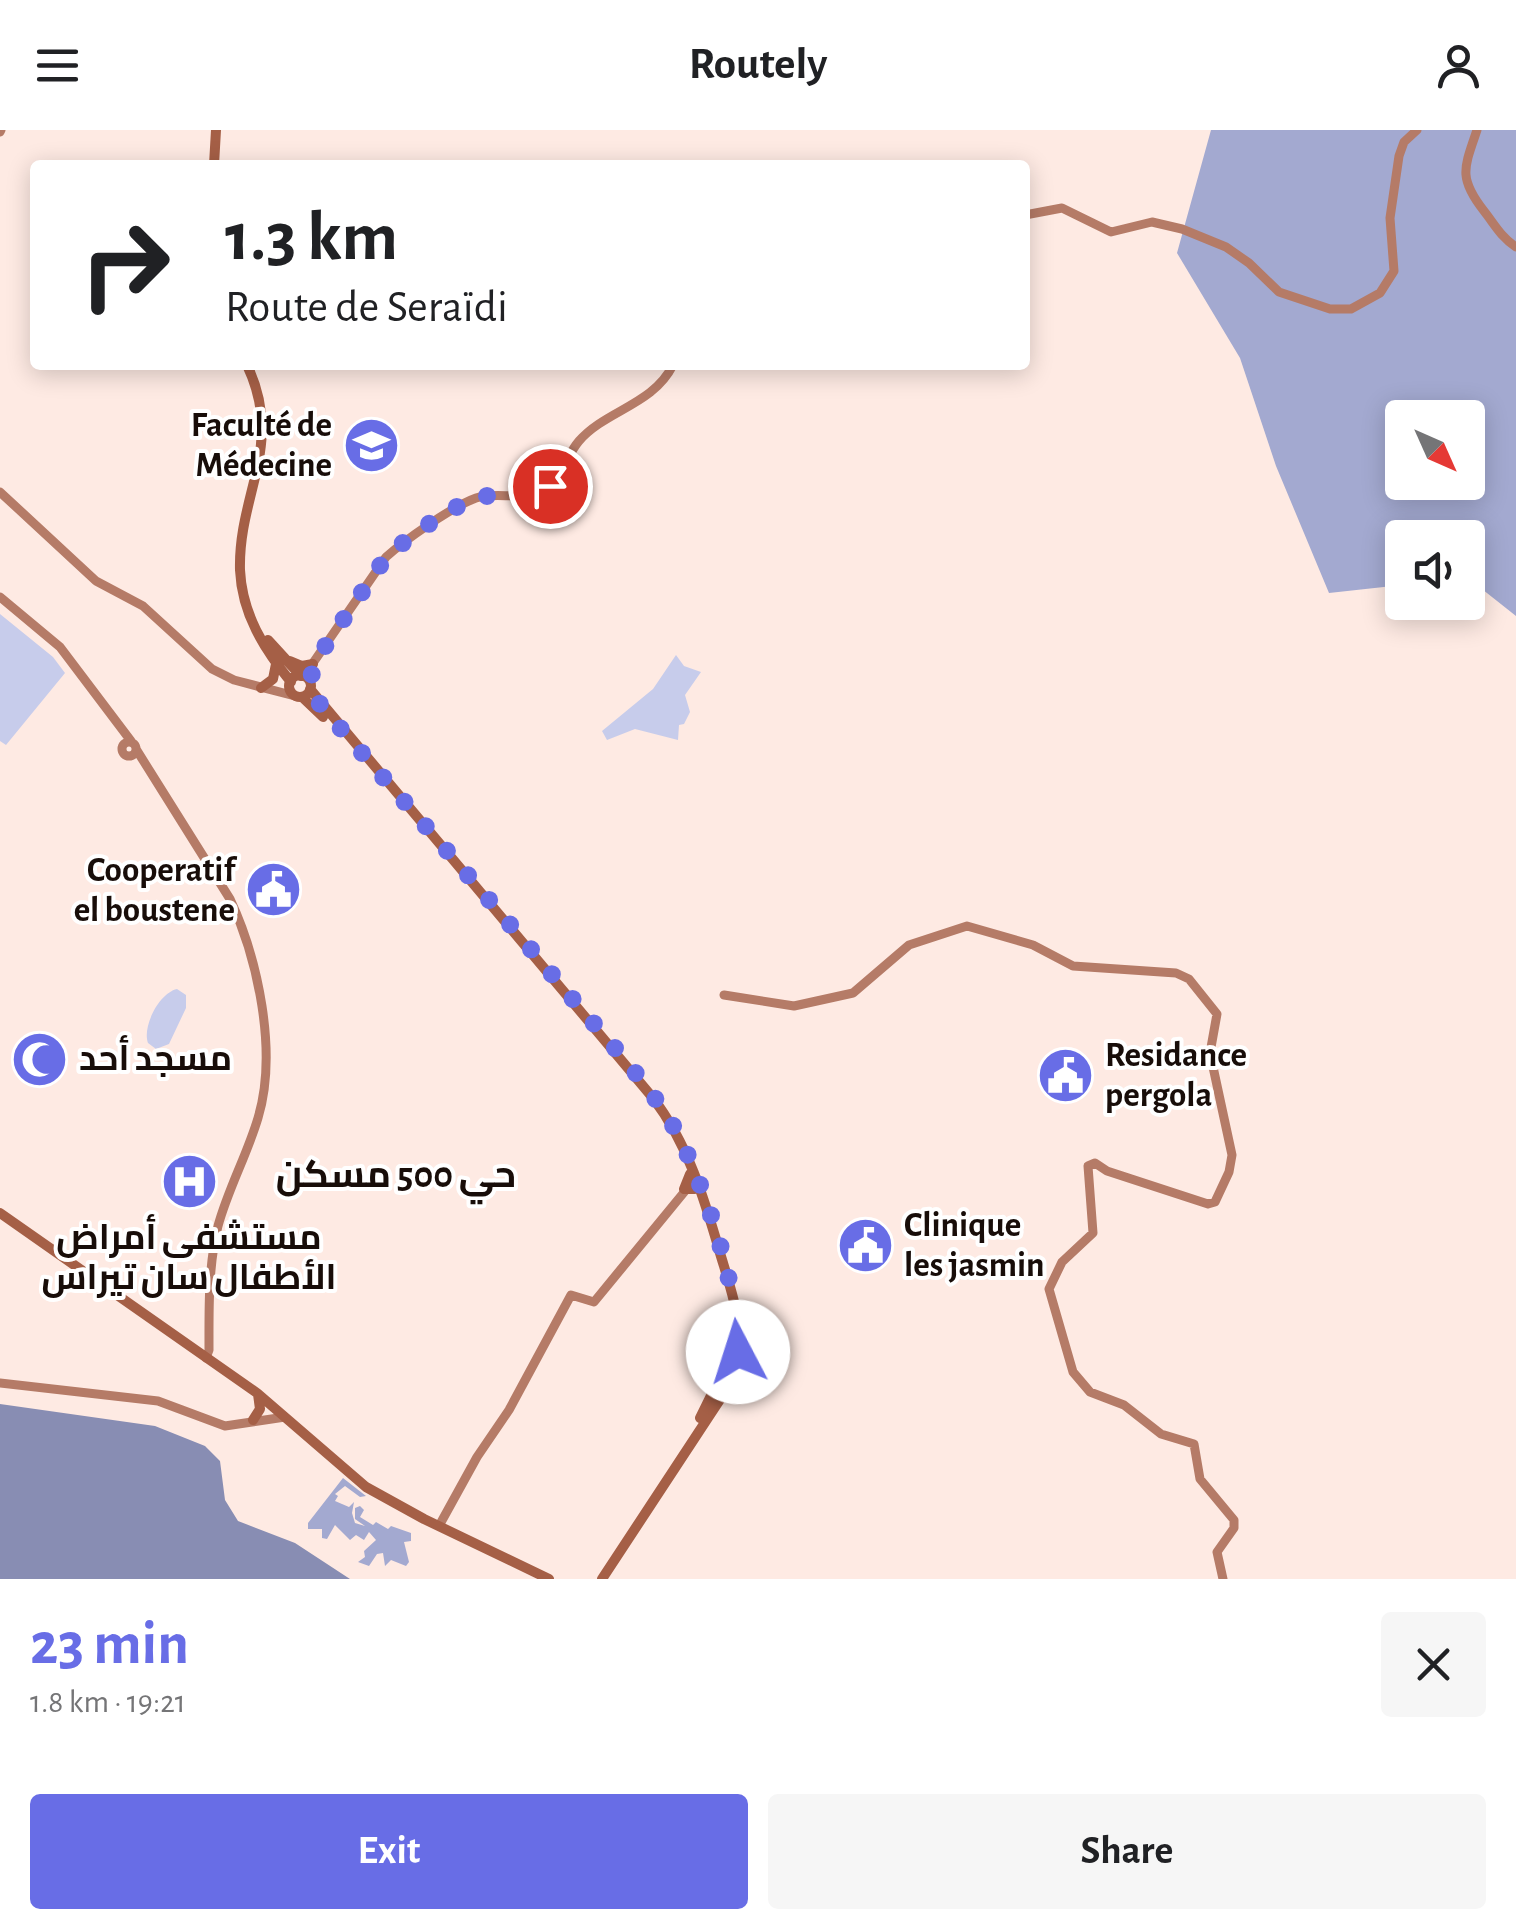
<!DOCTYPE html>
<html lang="en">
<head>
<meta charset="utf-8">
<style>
  body { margin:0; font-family:"Alegreya Sans",Cairo,sans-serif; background:#f6f6f6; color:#202124; height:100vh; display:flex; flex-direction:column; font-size:38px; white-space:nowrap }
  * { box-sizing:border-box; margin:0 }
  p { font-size:32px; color:#757577 }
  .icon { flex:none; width:55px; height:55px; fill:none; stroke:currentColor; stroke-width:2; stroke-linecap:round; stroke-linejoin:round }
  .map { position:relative; height:1449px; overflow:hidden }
  .details { display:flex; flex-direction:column; background:#fff; flex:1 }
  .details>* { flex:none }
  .hud { position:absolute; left:30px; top:30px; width:1000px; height:210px; border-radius:10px; box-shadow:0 5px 25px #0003; background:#fff; color:#202124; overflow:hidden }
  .needle { width:65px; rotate:135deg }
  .controls { position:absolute; left:1385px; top:270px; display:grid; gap:20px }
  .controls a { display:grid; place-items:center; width:100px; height:100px; border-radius:10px; background:#fff; box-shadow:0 5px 25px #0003; font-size:50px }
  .pin { position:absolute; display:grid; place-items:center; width:85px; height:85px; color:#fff; margin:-42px; border:5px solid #fff; border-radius:50%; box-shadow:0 2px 10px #0007 }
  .me { position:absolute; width:110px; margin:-55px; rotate:355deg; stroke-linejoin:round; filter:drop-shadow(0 0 8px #0008) }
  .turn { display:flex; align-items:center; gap:35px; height:210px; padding:0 30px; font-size:45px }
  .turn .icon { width:130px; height:130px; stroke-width:2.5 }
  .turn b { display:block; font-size:70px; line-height:85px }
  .round { display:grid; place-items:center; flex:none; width:105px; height:105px; border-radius:10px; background:#f6f6f6 }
  .overview { display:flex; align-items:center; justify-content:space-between; height:170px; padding:0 30px }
  h1 { font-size:60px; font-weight:700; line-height:75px; color:#686de6 }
  .primary-button { display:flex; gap:20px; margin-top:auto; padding:20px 30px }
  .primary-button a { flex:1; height:115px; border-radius:10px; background:#686de6; color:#fff; font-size:40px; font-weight:700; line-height:115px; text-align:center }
  .primary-button a+a { background:#f6f6f6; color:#202124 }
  header { display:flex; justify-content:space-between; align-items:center; height:130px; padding:0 30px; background:#fff; font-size:45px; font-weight:700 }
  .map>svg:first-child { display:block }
  .green { fill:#c7cceb }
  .forest { fill:#a3a9d0; fill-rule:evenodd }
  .water { fill:#888db3 }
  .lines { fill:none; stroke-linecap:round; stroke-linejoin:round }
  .secondary { stroke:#b57b67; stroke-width:9 }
  .primary { stroke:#a55f46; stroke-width:10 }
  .route { stroke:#686de6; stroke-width:18; stroke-dasharray:0 32.4 }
  .labels { text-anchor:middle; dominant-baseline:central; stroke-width:8; stroke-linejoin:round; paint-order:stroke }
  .poi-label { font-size:35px; font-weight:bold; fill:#180d09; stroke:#fff; text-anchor:start }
  .neighbourhood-label { font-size:38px; font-weight:bold; fill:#180d09; stroke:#fff }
</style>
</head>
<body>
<header><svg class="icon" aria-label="menu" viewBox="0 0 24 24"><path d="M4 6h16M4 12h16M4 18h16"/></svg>Routely<svg class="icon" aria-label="person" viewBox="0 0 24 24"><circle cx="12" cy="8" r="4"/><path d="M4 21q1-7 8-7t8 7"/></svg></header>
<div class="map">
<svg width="1516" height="1449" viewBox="0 0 1516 1449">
  <rect width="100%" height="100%" fill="#feeae3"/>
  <path class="green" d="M0,484L53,527L65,543L6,615L0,611Z
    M676,525L684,536L701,542L685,565L690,582L684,594L679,595L678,610L635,599L607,610L602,601L653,559Z
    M177,859L186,865V878L169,914L156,919L148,913C142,897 159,863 177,859Z"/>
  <path class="forest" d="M1211,0H1516V486L1468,448V408H1402V455L1329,463L1276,336L1240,228L1177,123ZM1402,288H1468V352H1402Z
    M343,1348L366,1366L360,1367L345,1356L335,1364L338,1366L335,1371L349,1377L354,1372L352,1383L355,1393L365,1396L355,1389V1378L360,1376L364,1380L360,1387L373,1395L376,1392L388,1399L391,1396L411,1403V1411L404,1412L409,1432L406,1436L391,1430L385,1436L383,1423L377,1424L369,1436L358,1432L365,1427L364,1421L376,1410L369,1402L364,1410L356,1405L350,1410L335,1395L327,1409L322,1408V1399H308V1393Z"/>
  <path class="water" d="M0,1274L155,1296L205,1316L220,1331L225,1370L238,1391L295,1413L350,1449H0Z"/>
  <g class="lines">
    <path class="secondary" d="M1477,0C1464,38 1458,48 1484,81C1495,95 1501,107 1516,117
      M0,2L1,0
      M1025,85L1062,78L1111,102L1152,92L1182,99L1226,117L1249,133L1279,162L1330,179H1351L1380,163L1394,141L1390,88L1399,26L1404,12L1417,0
      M0,362L96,451L143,476L212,539L234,550L295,566
      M0,467L60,517L131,611
      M304,546L386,427C405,410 453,376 476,368C497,361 523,372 543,360C561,350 566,326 579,311C606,280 653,275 673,235
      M122 619a7 7 0 1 1 14 0a7 7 0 1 1-14 0Z
      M136,619L230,769C258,829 278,922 258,988C247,1025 228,1059 218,1096C208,1137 209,1179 209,1220L206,1228
      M724,865L794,876L853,863L909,815L967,796L1033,815L1073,836L1176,843L1189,849L1217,884L1210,923L1232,1025L1229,1042L1215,1072L1208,1074L1107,1041L1095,1033L1088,1036L1093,1103L1062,1132L1049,1159L1073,1242L1090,1262L1124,1275L1161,1304L1194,1314L1200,1349L1234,1390V1398L1217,1422L1223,1449
      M0,1253L158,1271L225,1296L285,1287
      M439,1396L477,1327L509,1280L571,1165L594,1172L690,1055"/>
    <path class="primary" d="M214,35L216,0
      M247,235C285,315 238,363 240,440C242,484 264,519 291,552
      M268,510L301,546
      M290,531L302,536L313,534
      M289 556a11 11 0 1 1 22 0a11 11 0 1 1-22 0Z
      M261,558L273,549L276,534
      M310,559L653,968C688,1014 704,1068 720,1123C728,1150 738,1178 739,1206C739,1228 733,1246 723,1265L602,1449
      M302,567L323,587
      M690,1044L684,1059H695
      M0,1083L257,1263L366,1357L424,1389L549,1449
      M700,1288L730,1227
      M253,1290L260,1279L258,1264"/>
  </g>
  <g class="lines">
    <path class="route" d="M550,356C528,371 505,362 480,367C454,374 407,408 386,427L313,534L310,559L322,577C402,669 482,760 560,854C595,896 635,938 666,984C700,1036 740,1160 738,1222"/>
  </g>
  <defs>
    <symbol id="university-disc" viewBox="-11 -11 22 22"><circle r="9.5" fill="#686de6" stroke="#fff"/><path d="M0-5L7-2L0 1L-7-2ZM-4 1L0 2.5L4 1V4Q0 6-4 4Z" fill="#fff"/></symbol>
    <symbol id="civic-disc" viewBox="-11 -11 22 22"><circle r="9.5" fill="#686de6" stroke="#fff"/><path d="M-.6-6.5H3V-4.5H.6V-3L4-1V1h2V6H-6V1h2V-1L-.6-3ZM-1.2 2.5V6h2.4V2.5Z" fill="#fff"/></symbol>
    <symbol id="mosque-disc" viewBox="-11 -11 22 22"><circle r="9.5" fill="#686de6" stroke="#fff"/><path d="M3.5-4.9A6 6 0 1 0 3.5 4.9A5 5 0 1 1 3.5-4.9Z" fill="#fff"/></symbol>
    <symbol id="hospital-disc" viewBox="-11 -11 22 22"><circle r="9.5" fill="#686de6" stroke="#fff"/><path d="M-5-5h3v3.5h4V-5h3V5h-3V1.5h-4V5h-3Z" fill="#fff"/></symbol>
  </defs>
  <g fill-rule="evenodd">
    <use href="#university-disc" x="340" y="284" width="63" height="63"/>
    <use href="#civic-disc" x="242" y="728" width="63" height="63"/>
    <use href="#mosque-disc" x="8" y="898" width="63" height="63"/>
    <use href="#civic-disc" x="1034" y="914" width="63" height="63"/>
    <use href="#hospital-disc" x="158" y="1020" width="63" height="63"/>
    <use href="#civic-disc" x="834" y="1084" width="63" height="63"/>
  </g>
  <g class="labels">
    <g class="poi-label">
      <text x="332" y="295" text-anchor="end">Faculté de<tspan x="332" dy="40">Médecine</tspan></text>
      <text x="235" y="740" text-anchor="end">Cooperatif<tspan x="235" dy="40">el boustene</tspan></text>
      <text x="1105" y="925">Residance<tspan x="1105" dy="40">pergola</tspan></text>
      <text x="79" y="929">مسجد أحد</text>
      <text x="904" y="1095">Clinique<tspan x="904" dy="40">les jasmin</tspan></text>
      <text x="189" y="1108" text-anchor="middle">مستشفى أمراض<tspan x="189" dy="40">الأطفال سان تيراس</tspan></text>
    </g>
    <g class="neighbourhood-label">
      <text x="396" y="1046">حي 500 مسكن</text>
    </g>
  </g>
</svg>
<div class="controls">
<a><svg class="needle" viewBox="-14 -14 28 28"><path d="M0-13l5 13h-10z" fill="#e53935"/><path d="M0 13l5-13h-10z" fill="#757577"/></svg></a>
<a><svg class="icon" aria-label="sound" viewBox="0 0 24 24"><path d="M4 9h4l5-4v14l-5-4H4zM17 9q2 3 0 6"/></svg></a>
</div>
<div class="pin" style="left:550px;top:356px;background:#d93025"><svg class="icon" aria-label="arrive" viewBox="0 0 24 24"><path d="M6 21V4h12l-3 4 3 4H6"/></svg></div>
<svg class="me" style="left:738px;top:1222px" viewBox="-20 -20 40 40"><circle r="19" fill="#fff"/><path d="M0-13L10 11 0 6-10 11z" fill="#686de6"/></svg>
<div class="hud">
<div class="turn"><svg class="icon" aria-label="right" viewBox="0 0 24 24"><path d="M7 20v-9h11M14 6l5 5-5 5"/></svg><div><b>1.3 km</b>Route de Seraïdi</div></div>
</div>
</div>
<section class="details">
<div class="overview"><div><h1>23 min</h1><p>1.8 km · 19:21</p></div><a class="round"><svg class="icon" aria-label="close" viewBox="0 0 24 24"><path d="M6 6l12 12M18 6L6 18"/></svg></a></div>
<div class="primary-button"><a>Exit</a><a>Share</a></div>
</section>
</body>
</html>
